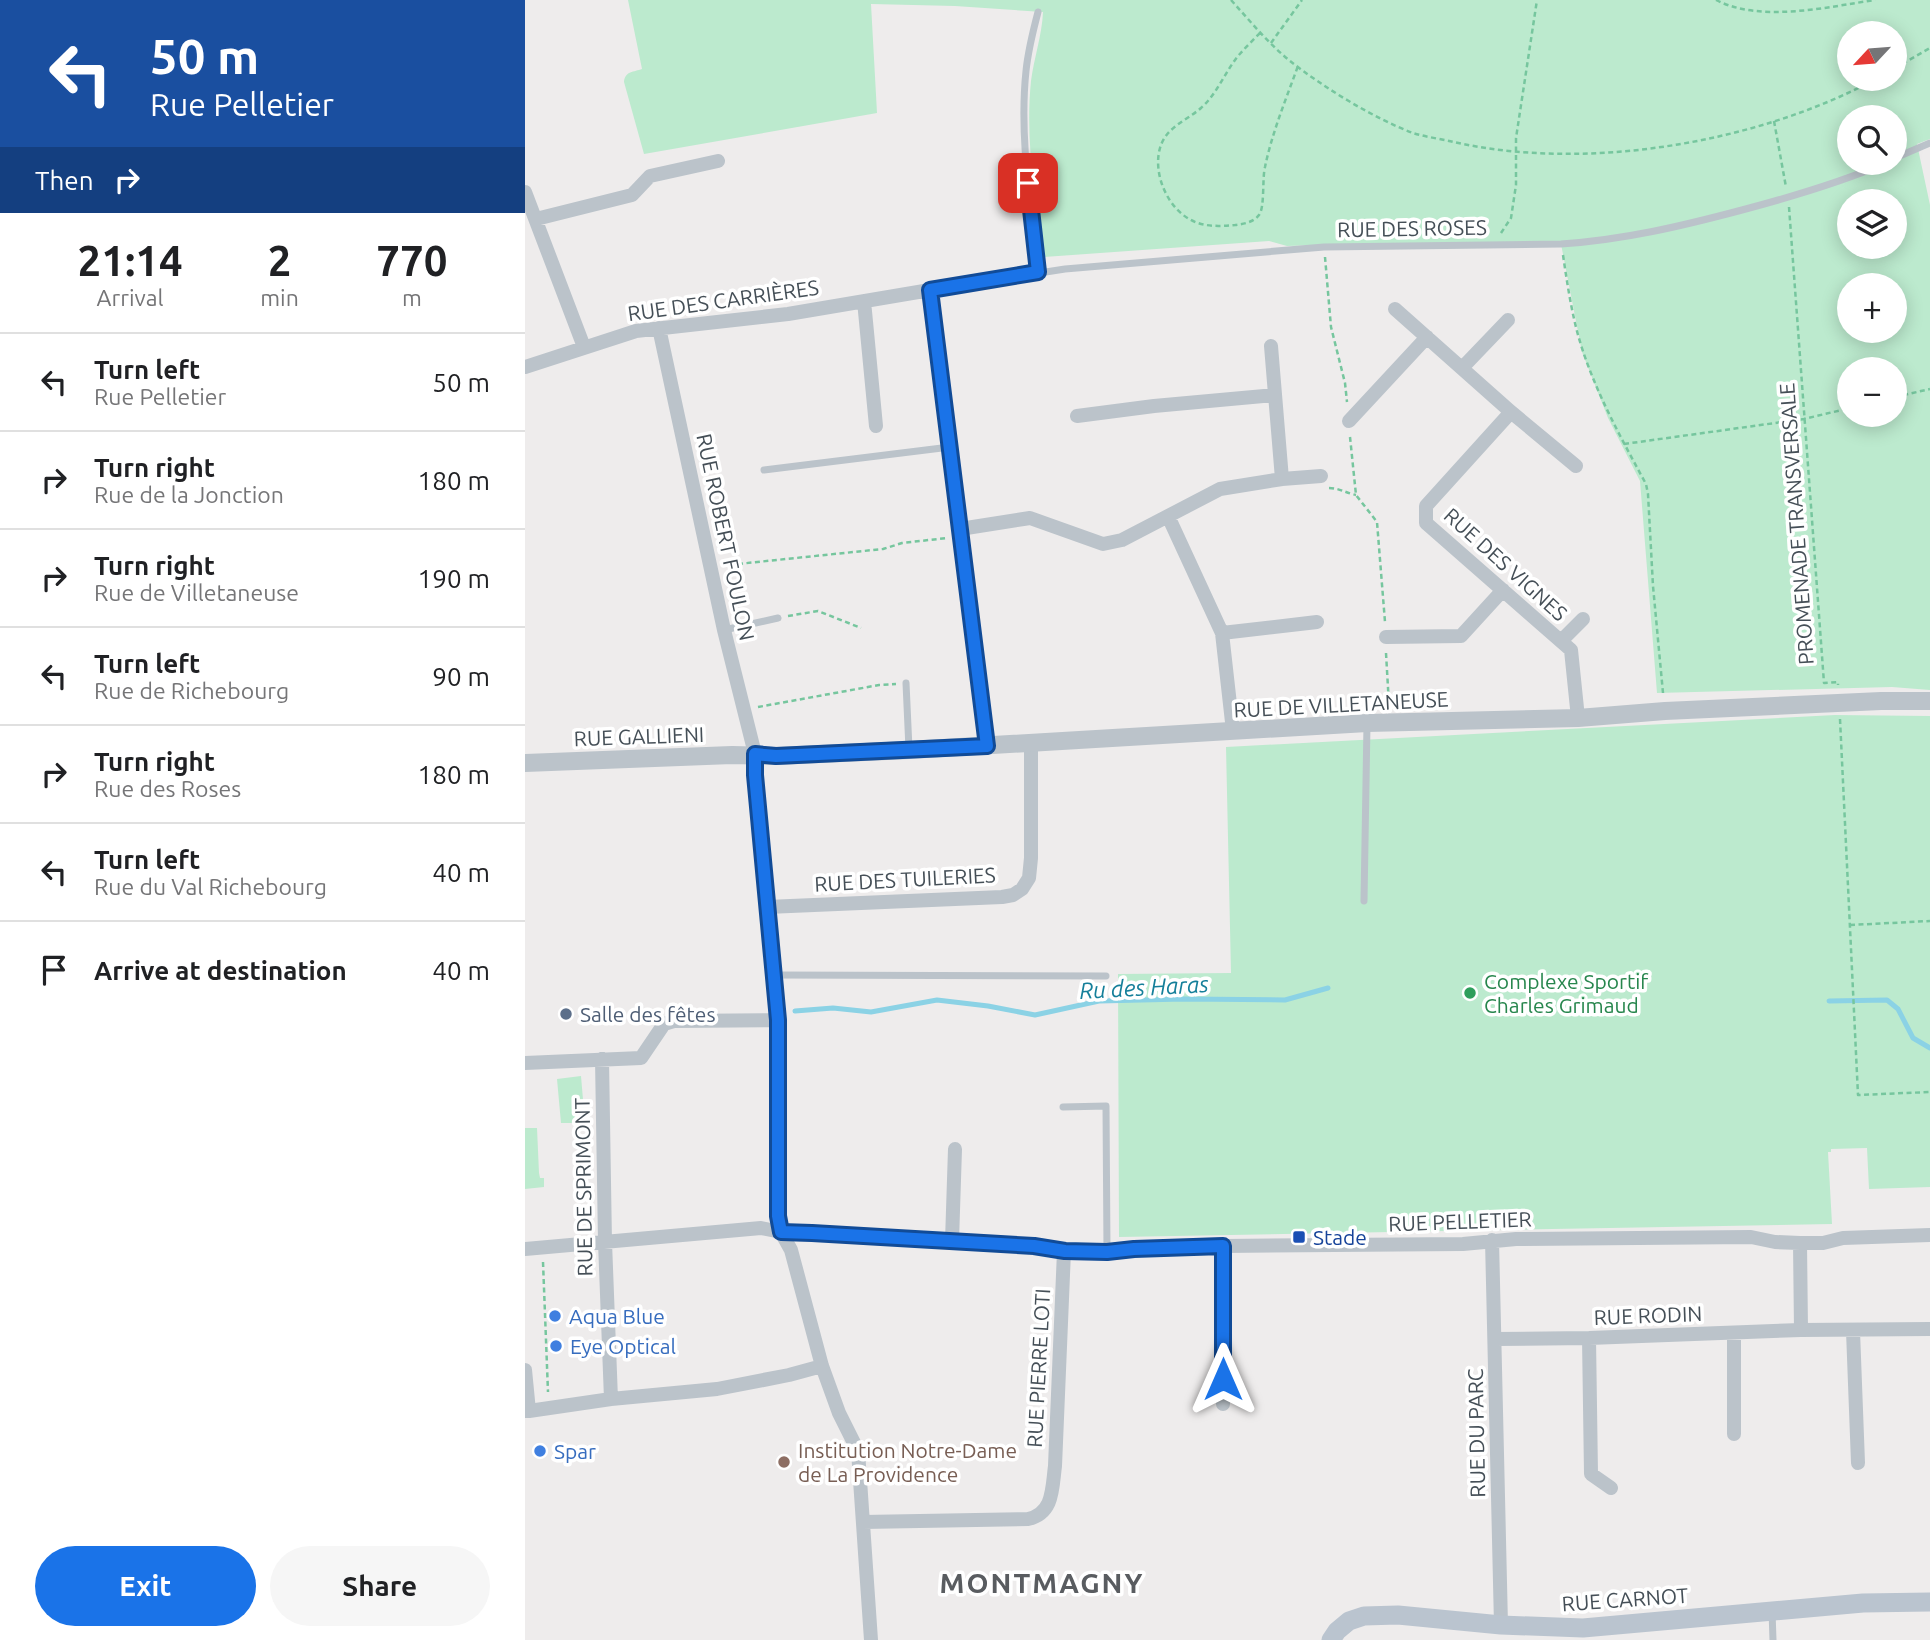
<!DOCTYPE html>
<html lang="en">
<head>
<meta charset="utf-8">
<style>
  body { margin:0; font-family:Ubuntu,sans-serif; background:#f6f6f6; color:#202124; height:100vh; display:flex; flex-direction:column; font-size:26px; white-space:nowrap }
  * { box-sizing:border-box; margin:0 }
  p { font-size:23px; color:#757577 }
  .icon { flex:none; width:38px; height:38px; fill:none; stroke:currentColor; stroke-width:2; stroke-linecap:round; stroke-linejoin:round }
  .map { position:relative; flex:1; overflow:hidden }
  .drawer { display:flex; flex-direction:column; background:#fff; width:525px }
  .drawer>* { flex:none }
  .top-card { background:#1a4fa0; color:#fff; overflow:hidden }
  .needle { width:46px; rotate:244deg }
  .fabs { position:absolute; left:1312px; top:21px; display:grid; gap:14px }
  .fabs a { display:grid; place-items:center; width:70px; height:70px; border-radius:50%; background:#fff; box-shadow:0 4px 18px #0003; font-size:35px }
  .pin { position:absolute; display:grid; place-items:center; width:60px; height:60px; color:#fff; margin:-30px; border-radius:14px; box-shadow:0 4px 10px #0006 }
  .me { position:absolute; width:77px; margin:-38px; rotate:0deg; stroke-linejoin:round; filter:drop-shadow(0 0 5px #0008) }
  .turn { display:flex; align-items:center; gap:24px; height:147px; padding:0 35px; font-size:32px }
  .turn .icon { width:91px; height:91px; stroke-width:2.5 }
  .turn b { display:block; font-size:49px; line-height:60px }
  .then { display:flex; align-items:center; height:66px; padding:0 35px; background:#0003; gap:14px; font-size:26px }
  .eta { display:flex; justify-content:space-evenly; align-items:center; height:119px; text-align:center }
  .eta b { font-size:42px; font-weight:700; line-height:49px }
  .action { display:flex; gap:14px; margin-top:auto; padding:14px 35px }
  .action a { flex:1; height:80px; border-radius:42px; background:#1a73e8; color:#fff; font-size:28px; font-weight:700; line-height:80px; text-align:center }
  .action a+a { background:#f6f6f6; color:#202124 }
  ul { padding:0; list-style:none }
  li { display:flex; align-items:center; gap:21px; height:98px; padding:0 35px; border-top:2px solid #e0e0e0 }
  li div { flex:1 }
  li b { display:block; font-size:26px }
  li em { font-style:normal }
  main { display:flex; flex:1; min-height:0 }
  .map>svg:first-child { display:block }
  .green { fill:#bceace; fill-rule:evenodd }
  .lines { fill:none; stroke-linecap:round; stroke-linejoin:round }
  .stream { stroke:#8bd2e5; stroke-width:5 }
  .path { stroke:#76c69e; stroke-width:2.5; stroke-dasharray:5 3.5; stroke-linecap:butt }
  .service { stroke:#bbc3ca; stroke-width:7 }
  .minor { stroke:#bbc3ca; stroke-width:14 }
  .tertiary { stroke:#bbc3ca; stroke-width:18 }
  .secondary { stroke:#bac4cf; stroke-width:19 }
  .route-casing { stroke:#114b97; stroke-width:18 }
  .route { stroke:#1a73e8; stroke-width:12 }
  .leisure-dot { fill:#2e9e5b; stroke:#fff; stroke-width:2.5 }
  .service-dot { fill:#5c6f8a; stroke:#fff; stroke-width:2.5 }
  .transit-dot { fill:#1a4fb4; stroke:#fff; stroke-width:2.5 }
  .shop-dot { fill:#3f7fe0; stroke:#fff; stroke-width:2.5 }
  .education-dot { fill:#8d6e63; stroke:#fff; stroke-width:2.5 }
  .labels { text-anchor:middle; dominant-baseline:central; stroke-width:7; stroke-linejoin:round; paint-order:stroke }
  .street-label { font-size:21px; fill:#454f57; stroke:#fff }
  .leisure-label { font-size:21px; fill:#27864d; stroke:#fff; text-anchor:start }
  .service-label { font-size:21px; fill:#4e5e75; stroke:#fff; text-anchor:start }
  .transit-label { font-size:21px; fill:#164399; stroke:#fff; text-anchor:start }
  .shop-label { font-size:21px; fill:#366cbe; stroke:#fff; text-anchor:start }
  .education-label { font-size:21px; fill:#785e54; stroke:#fff; text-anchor:start }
  .water-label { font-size:23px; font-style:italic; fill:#157f9a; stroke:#fff }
  .district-label { font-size:28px; font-weight:bold; letter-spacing:2px; fill:#595c60; stroke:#fff }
</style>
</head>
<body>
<main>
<section class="drawer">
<div class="top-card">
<div class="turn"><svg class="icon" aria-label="left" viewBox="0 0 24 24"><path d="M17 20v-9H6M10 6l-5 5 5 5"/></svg><div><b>50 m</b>Rue Pelletier</div></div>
<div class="then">Then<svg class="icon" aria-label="right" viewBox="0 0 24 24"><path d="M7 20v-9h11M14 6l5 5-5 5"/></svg></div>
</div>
<div class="eta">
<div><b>21:14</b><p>Arrival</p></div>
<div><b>2</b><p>min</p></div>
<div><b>770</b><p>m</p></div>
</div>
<ul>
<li><svg class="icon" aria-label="left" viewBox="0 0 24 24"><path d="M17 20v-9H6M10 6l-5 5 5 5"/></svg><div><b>Turn left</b><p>Rue Pelletier</p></div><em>50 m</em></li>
<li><svg class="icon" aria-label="right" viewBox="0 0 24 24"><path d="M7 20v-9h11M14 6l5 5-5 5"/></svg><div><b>Turn right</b><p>Rue de la Jonction</p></div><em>180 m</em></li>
<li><svg class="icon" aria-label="right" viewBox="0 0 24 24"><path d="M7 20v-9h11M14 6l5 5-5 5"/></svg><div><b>Turn right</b><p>Rue de Villetaneuse</p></div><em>190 m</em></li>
<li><svg class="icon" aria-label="left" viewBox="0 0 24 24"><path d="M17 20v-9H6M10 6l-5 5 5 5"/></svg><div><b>Turn left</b><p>Rue de Richebourg</p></div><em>90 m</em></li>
<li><svg class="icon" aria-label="right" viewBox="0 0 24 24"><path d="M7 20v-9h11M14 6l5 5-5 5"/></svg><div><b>Turn right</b><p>Rue des Roses</p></div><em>180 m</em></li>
<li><svg class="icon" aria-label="left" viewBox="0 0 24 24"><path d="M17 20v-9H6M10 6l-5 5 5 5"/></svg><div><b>Turn left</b><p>Rue du Val Richebourg</p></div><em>40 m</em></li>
<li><svg class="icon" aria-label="arrive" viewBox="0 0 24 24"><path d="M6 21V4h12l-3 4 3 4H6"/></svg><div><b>Arrive at destination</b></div><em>40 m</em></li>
</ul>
<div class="action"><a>Exit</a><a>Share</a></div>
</section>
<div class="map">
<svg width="1405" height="1640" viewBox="0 0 1405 1640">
  <rect width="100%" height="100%" fill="#eeecec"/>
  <path class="green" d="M103,0H1405V139L1392,144L1405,205V690L1367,687L1132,693L1115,481L1083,418L1057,352L1036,244L858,243L762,246L744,241L519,257C510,199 500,139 506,81C509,58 517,35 518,12L430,6L346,4L352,113L119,154L99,82C100,71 109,72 117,69ZM1325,33H1370V79H1325ZM1325,117H1370V163H1325ZM1325,201H1370V247H1325ZM1325,285H1370V331H1325ZM1325,369H1370V415H1325Z
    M1310,715L1405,716V1187L1344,1189L1342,1148L1306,1149V1152H1303L1307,1224L594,1237L593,974L706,973L701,747Z
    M56,1076L60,1123H36L32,1079Z
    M0,1128H12L14,1173L15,1178H19V1187L0,1189Z"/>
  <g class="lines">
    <path class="stream" d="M1304,1001L1362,1000L1373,1009L1388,1038L1405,1048
      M270,1011L308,1008L346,1012L412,1000L463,1006L510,1015L574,1001L659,999L760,1000L803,988"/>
    <path class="path" d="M706,0C725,21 743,43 765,61C798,87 848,118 888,133C901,137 916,139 929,142C1061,172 1232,143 1351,79
      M1191,0C1236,23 1302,7 1350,0
      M735,33C728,40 720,48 713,56C700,72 692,94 676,108C661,121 641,127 635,148C627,176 645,214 673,223C685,227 698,226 710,225C719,224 729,222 734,215C740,207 737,179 740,167C747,133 761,99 773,66
      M746,43L777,0
      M1370,68L1405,48
      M1249,121L1261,187
      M1264,207L1299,683L1313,682V685
      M976,233L986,218L991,185V138L1012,0
      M1038,255C1042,282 1046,309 1053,335C1068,388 1095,436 1121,484L1123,494L1128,586L1138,693
      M800,257L806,327L820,383L822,402
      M1370,397L1405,389
      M825,437L831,495L852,522L860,622
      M1099,444L1279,419L1325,408
      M804,488C814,488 821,493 831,495
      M213,564L358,549L377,543L422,538
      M263,616L293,611L336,628
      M861,653L864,705
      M233,707L354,685L371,684
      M1315,719L1333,1095L1405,1092
      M1325,925L1405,921
      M18,1262L23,1392"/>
    <path class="service" d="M513,12C508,31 503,51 501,71C494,137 506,206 513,272
      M1370,158L1405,143
      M405,290L540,269L799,247L1036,244C1098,240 1157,226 1217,210C1266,197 1314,183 1361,163
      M239,470L425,447
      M199,630L253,618
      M381,683L384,749
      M839,901L842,724
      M249,975L581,976
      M538,1107L581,1106L582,1251
      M1247,1611L1248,1640"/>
    <path class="minor" d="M0,192L59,347
      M11,219L107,195L125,176L193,161
      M339,301L351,426
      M870,309L986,412L901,506V523L1046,650L1053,718
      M134,328L199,630L230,754V775L253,1020V1216L256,1232L266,1250L297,1366L314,1413L333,1451L346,1640
      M746,346L757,479
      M0,367L111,331L263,314L405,290L462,746
      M937,368L983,320
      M986,412L1051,466
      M552,416L629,406L750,395
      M824,421L902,337
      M643,516L697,633L708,731
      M435,529L505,518L578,544L597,540L695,489L757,479L796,476
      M697,633L792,622
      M861,637L936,636L978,590
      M1036,641L1058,619
      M242,907L477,897L488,895L497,889L504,878L506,858V743
      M0,1063L116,1058L139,1024L149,1021L253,1020
      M967,1240L976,1625
      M427,1241L430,1149
      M1275,1243L1276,1330
      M0,1249L236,1228L256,1232L287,1233L508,1246L539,1251L582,1252L609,1249L698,1246L938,1244L991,1239L1226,1237L1250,1242L1275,1243H1298L1318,1238L1405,1235
      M1328,1331L1333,1463
      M1064,1338L1066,1474L1086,1488
      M970,1339L1064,1338L1276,1330L1405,1329
      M0,1370L4,1411H0
      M86,1399L192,1389L264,1375L297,1366
      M698,1404V1246
      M4,1411L86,1399L80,1242L77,1059
      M1209,1434V1333
      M338,1522L503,1519C529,1513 527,1488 530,1466L539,1251"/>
    <path class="tertiary" d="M0,763L207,755L251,756L384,750L842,723L1053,718L1140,711L1356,701H1405"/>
    <path class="secondary" d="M806,1640L812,1631L824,1621L839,1616L873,1615L976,1625L1058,1628L1338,1603L1405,1602"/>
  </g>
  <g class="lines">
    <defs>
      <path id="route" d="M503,183L513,272L405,290L462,746L251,756L230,754V775L253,1020V1216L256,1232L287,1233L509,1246L540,1251L582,1252L609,1249L698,1246V1379"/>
    </defs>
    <use href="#route" class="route-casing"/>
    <use href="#route" class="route"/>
  </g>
  <circle class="leisure-dot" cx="945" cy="993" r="7"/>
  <circle class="service-dot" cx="41" cy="1014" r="7"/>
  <rect class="transit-dot" x="767" y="1230" width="14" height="14" rx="3.5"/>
  <g class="shop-dot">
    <circle cx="30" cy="1316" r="7"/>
    <circle cx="31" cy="1346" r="7"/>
    <circle cx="15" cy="1451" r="7"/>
  </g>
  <circle class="education-dot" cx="259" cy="1462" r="7"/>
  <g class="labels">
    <g class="street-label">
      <text transform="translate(887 228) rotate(-1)">RUE DES ROSES</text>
      <text transform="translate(198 300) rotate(-8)">RUE DES CARRIÈRES</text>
      <text transform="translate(1271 524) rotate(-94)">PROMENADE TRANSVERSALE</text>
      <text transform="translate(201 537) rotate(78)">RUE ROBERT FOULON</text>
      <text transform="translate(981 564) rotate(42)">RUE DES VIGNES</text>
      <text transform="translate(816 704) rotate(-3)">RUE DE VILLETANEUSE</text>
      <text transform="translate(114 736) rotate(-2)">RUE GALLIENI</text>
      <text transform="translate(380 879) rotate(-3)">RUE DES TUILERIES</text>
      <text transform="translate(58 1187) rotate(-91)">RUE DE SPRIMONT</text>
      <text transform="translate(935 1221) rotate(-2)">RUE PELLETIER</text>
      <text transform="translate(1123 1315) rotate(-2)">RUE RODIN</text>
      <text transform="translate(513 1368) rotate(-87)">RUE PIERRE LOTI</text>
      <text transform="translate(951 1433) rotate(-91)">RUE DU PARC</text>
      <text transform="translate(1100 1599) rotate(-4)">RUE CARNOT</text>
    </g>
    <g class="leisure-label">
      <text x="959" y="981">Complexe Sportif<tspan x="959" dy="24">Charles Grimaud</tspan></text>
    </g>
    <g class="service-label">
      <text x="55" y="1014">Salle des fêtes</text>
    </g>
    <g class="transit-label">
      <text x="788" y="1237">Stade</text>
    </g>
    <g class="shop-label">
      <text x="44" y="1316">Aqua Blue</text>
      <text x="45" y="1346">Eye Optical</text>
      <text x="29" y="1451">Spar</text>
    </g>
    <g class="education-label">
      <text x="273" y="1450">Institution Notre-Dame<tspan x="273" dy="24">de La Providence</tspan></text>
    </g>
    <g class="water-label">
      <text transform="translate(619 987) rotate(-3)">Ru des Haras</text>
    </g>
    <g class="district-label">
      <text x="517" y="1582">MONTMAGNY</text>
    </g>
  </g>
</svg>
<div class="fabs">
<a><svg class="needle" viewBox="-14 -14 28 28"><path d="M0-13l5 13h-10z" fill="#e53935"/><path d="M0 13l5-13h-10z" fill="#757577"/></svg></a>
<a><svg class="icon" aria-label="search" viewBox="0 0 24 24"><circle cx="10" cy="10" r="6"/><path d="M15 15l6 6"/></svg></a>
<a><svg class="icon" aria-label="layers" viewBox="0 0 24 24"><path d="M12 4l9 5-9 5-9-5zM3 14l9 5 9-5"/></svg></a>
<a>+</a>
<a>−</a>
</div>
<div class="pin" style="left:503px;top:183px;background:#d93025"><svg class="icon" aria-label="arrive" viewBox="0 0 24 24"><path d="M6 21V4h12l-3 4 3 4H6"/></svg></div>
<svg class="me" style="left:698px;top:1379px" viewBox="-20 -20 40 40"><path d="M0-17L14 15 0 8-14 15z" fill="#1a73e8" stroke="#fff" stroke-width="4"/></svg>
</div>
</main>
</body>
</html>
